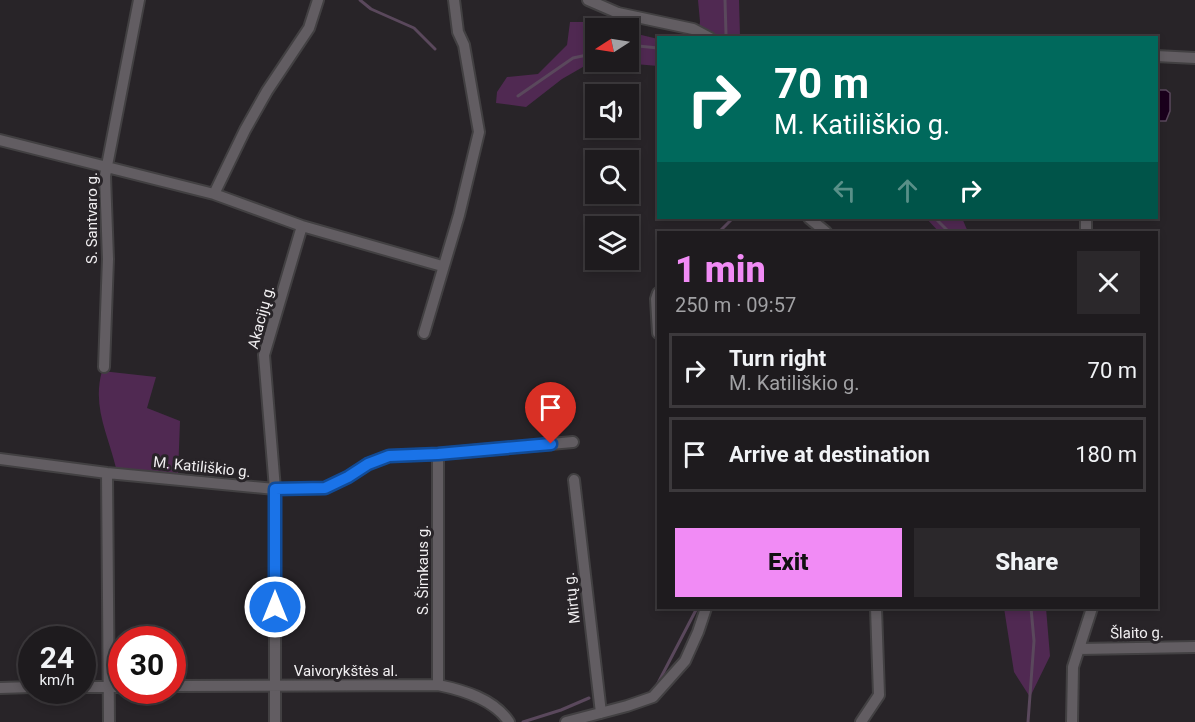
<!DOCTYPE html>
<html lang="en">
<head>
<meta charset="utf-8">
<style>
  body { margin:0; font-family:Roboto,sans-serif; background:#2b282b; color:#f1f3f6; height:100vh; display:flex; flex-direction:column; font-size:22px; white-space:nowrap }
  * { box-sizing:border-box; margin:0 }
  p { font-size:20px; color:#a1a1a4 }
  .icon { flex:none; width:33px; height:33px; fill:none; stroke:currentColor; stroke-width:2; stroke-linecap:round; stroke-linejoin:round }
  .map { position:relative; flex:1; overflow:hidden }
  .sheet { position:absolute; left:657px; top:231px; width:501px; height:378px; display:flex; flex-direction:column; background:#1e1b1e; border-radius:0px; box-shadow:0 3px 9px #0003,0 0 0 2px #3c393c }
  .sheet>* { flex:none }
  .hud { position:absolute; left:657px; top:36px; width:501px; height:183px; border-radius:0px; box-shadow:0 3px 9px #0003,0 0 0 2px #3c393c; background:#00695c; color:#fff; overflow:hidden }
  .needle { width:39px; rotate:258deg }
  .tools { position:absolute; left:585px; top:18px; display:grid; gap:12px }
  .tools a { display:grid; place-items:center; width:54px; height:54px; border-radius:0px; background:#1e1b1e; box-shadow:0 3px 9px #0003,0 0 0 2px #3c393c; font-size:30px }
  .speed { position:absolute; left:18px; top:626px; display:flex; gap:12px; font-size:30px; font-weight:700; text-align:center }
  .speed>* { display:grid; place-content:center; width:78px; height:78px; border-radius:50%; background:#1e1b1e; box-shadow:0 3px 9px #0003,0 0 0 2px #3c393c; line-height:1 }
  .speed small { font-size:15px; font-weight:400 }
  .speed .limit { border:9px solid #d22; background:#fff; color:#111 }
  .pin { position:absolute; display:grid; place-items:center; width:51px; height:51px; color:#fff; margin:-62px -26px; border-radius:50% 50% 50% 0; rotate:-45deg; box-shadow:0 0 6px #0007 }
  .pin .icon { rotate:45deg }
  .me { position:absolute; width:66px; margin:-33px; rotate:0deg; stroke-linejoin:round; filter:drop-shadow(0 0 4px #0008) }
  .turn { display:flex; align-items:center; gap:21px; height:126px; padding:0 18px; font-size:27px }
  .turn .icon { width:78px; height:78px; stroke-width:2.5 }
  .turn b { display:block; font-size:42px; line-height:51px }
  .lanes { display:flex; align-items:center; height:57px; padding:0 18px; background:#0003; justify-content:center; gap:30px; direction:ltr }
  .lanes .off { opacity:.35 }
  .round { display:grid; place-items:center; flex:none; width:63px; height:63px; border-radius:0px; background:#2b282b }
  .headline { display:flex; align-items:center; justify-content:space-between; height:102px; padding:0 18px }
  h1 { font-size:36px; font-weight:800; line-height:45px; color:#f18bf5 }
  .button { display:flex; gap:12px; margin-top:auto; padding:12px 18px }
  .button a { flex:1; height:69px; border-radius:0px; background:#f18bf5; color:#111; font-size:24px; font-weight:800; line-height:69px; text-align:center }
  .button a+a { background:#2b282b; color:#f1f3f6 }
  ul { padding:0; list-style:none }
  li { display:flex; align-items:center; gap:18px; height:75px; margin:0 12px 9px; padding:0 6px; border:3px solid #3c393c; border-radius:0px }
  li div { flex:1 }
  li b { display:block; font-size:22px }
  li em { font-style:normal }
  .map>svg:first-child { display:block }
  .green { fill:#502952 }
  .water { fill:#1a001c; stroke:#5a485c; stroke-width:1.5 }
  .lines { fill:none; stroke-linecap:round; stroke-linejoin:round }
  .stream { stroke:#5a485c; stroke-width:3 }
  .minor-casing { stroke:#424042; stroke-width:14 }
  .minor { stroke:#625d62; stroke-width:10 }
  .route-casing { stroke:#114b97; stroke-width:15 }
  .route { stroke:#1a73e8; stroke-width:10 }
  .labels { text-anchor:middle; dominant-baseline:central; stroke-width:6; stroke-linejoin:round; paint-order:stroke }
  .street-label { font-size:15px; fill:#f1eff1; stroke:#282428 }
</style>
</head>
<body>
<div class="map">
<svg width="1195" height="722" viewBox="0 0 1195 722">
  <rect width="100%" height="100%" fill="#282428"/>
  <path class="green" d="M698,0H739L740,37L697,38L700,22Z
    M570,22H588L614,28H596L595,60L562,79L526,107L496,103L497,92L507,77L538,74L567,45Z
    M629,32L658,39V66L612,62H628Z
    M926,218H962L968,232H939Z
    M102,371L156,377L147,408L180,421L178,474L116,468C108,434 92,407 102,371Z
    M1004,608H1046L1050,656L1030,697L1014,672Z"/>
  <path class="water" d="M1157,90H1166L1170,93V111L1166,121H1159L1157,119Z"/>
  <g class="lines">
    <path class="stream" d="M360,0L371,9L414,28L435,49
      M725,0L726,34
      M628,45L658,48
      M518,96L573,58L596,53
      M935,218L949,232
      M719,232L733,218
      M658,683L697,608
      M523,722L561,710L589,698
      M1028,722L1034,641L1031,608"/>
    <defs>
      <path id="minor" d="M588,0L618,13L693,29L710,38
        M1156,56L1195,58
        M0,140L214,194L302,226L442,266
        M214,194L245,130L267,91L309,28L318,0
        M809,218L826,232
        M1086,218V232
        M658,293L656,299L658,333
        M424,333L459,215L479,132L464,45L458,32L454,0
        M104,367L108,259L105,176L139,0
        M438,454V685
        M0,459L107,473L275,489L325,488L348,477L368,464L389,456L438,454L573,442
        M107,473L109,722
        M574,480L601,713
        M1079,649L1195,647
        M172,686L438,685C463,690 494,699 509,722
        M82,687H122
        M0,688L32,687
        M275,722V489L264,355L302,226
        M566,722L627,706L653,697L685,661L698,632L706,608
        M861,722L879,695L876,608
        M1072,722L1073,667L1092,608"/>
    </defs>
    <use href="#minor" class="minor-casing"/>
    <use href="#minor" class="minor"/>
  </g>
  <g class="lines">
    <defs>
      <path id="route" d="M275,607V489L325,488L348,477L368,464L389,456L438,454L551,444"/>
    </defs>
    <use href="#route" class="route-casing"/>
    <use href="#route" class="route"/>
  </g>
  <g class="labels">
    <g class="street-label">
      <text transform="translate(92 218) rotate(-90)">S. Santvaro g.</text>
      <text transform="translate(261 317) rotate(-75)">Akacijų g.</text>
      <text transform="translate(202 467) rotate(6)">M. Katiliškio g.</text>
      <text transform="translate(423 570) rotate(-90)">S. Šimkaus g.</text>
      <text transform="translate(572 598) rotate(-97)">Mirtų g.</text>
      <text transform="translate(1137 633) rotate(-1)">Šlaito g.</text>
      <text x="346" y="671">Vaivorykštės al.</text>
    </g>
  </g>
</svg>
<div class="tools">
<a><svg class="needle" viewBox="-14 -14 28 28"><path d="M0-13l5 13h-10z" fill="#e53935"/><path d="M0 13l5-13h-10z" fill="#a1a1a4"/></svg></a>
<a><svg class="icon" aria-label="sound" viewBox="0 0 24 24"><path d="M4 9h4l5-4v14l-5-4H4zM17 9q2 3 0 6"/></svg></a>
<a><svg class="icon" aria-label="search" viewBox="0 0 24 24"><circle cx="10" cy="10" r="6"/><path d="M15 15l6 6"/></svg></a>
<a><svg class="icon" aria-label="layers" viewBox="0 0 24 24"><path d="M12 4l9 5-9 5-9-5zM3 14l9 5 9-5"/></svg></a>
</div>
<div class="speed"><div>24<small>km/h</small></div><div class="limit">30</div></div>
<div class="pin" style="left:551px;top:444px;background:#d93025"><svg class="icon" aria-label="arrive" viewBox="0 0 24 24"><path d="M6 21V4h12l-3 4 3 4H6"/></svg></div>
<svg class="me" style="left:275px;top:607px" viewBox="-20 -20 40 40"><circle r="17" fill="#1a73e8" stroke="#fff" stroke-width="3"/><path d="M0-11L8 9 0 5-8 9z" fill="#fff"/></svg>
<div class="hud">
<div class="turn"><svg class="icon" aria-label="right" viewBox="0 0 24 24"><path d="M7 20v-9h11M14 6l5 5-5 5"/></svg><div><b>70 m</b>M. Katiliškio g.</div></div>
<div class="lanes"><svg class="icon off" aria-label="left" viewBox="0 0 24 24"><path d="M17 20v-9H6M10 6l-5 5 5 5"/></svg><svg class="icon off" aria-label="ahead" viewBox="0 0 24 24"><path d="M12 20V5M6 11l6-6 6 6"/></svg><svg class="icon" aria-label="right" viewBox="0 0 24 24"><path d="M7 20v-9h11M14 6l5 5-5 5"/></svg></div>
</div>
<section class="sheet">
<div class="headline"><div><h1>1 min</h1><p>250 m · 09:57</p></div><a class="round"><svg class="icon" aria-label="close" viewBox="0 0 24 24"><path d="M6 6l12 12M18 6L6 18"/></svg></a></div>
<ul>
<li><svg class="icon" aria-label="right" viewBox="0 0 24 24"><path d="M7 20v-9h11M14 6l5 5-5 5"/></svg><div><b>Turn right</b><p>M. Katiliškio g.</p></div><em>70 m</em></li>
<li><svg class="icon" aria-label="arrive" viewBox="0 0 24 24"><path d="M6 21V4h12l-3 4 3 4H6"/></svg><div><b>Arrive at destination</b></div><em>180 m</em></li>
</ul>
<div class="button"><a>Exit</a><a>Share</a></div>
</section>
</div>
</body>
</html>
